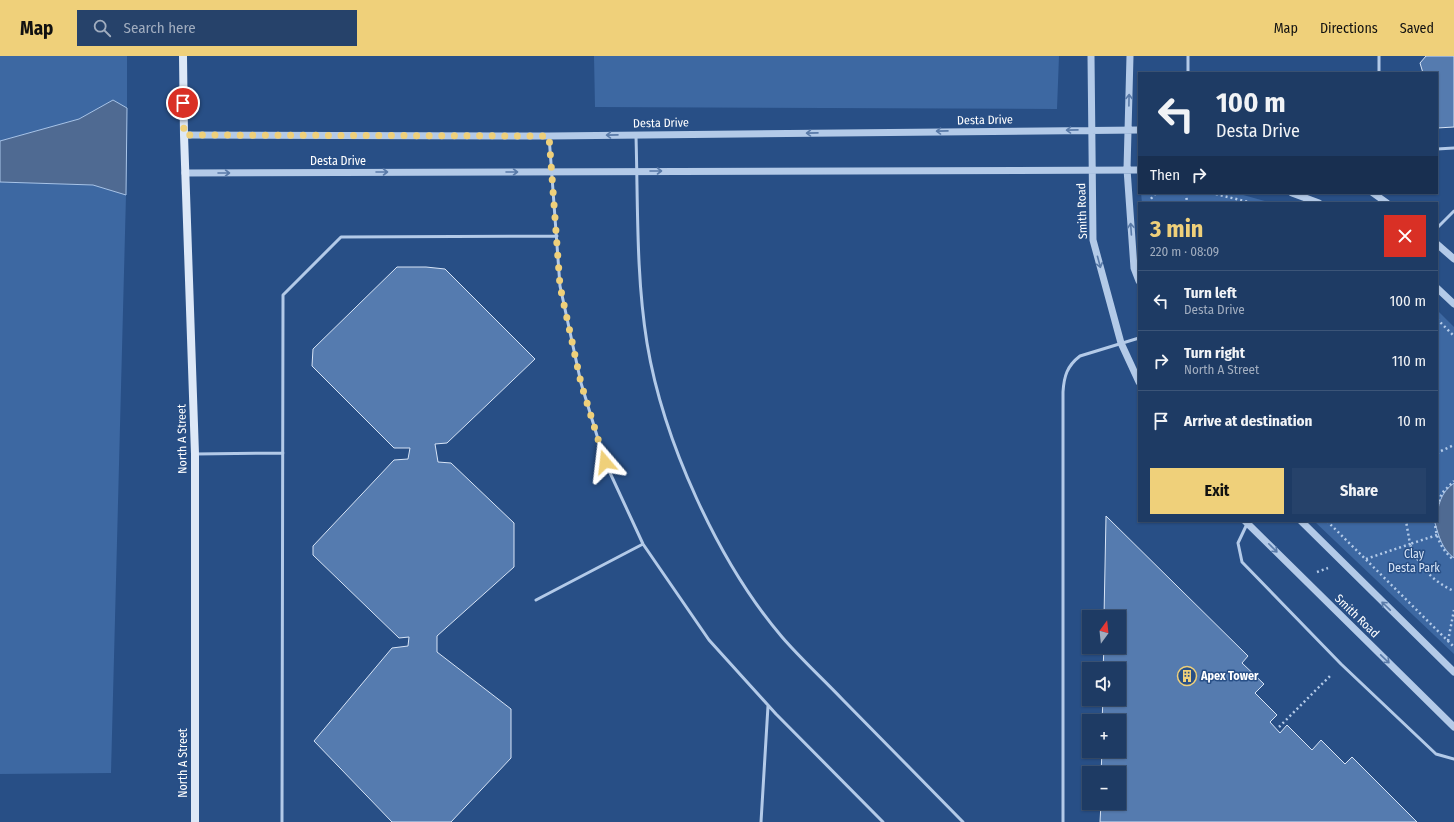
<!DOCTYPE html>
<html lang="en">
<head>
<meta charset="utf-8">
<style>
  body { margin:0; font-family:"Fira Sans Condensed",sans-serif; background:#26426a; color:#f1f3f6; height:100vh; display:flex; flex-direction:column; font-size:15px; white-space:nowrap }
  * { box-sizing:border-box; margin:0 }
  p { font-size:13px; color:#a1adbf }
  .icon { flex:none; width:22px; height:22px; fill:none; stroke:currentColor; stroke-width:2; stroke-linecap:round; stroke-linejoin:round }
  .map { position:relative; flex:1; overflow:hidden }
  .side { position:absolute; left:1138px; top:146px; width:300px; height:320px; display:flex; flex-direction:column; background:#1e3b64; border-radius:0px; box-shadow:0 1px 3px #0004,0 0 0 1px #3c5578 }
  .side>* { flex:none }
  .top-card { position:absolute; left:1138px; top:16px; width:300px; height:122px; border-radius:0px; box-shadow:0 1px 3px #0004,0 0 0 1px #3c5578; background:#1e3b64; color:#f1f3f6; overflow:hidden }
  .needle { width:26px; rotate:15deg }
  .controls { position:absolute; left:1082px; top:554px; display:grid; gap:8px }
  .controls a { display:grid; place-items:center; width:44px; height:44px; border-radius:0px; background:#1e3b64; box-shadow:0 1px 3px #0004,0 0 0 1px #3c5578; font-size:20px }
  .pin { position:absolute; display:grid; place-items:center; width:34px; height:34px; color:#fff; margin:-17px; border:2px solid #fff; border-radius:50%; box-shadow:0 1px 4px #0007 }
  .me { position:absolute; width:44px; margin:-22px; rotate:343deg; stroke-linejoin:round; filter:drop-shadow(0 0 3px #0008) }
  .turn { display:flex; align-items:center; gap:14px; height:84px; padding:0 12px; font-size:18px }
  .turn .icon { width:52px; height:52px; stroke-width:2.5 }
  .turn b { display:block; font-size:28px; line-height:34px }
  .then { display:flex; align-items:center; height:38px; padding:0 12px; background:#0003; gap:8px; font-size:15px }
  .round { display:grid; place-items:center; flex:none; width:42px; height:42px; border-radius:0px; background:#26426a }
  .head { display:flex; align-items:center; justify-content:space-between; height:68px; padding:0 12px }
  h1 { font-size:24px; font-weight:700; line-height:30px; color:#efd07a }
  .action { display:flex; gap:8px; margin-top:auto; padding:8px 12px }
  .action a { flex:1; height:46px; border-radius:0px; background:#efd07a; color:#111; font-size:16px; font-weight:700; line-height:46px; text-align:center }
  .action a+a { background:#26426a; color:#f1f3f6 }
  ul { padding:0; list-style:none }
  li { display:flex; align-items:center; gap:12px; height:60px; padding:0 12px; border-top:1px solid #3c5578 }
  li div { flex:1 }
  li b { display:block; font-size:15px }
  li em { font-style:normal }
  header { display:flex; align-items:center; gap:24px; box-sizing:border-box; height:56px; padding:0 20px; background:#efd07a; color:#111 }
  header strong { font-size:19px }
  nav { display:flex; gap:22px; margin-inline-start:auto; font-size:14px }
  .search { width:280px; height:36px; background:#26426a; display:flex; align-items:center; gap:10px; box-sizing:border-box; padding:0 14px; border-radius:0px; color:#a1adbf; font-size:15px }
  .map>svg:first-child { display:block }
  .green { fill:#3d68a2 }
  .water { fill:#4f6a92; stroke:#a8c4e8 }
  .building { fill:#557baf; stroke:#d7e4f6 }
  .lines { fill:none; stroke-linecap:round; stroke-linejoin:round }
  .path { stroke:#b3cae8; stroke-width:2.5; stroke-dasharray:2 3; stroke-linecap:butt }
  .service { stroke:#b3cae8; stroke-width:3 }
  .tertiary { stroke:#b3cae8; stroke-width:7 }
  .secondary { stroke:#dde8f7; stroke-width:8 }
  .oneway { stroke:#597aa8 }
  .route { stroke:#efd07a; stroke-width:7; stroke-dasharray:0 12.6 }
  .labels { text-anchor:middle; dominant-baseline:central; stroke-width:3; stroke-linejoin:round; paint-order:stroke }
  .street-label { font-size:12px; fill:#fff; stroke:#284f86 }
  .park-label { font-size:12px; fill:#d7e4f6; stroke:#284f86 }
  .poi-label { font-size:12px; font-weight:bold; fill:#fff; stroke:#284f86; text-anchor:start }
</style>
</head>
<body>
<header>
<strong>Map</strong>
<div class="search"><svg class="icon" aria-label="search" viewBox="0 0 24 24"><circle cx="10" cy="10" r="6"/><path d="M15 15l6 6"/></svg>Search here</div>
<nav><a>Map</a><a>Directions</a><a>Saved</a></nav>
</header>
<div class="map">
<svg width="1454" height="766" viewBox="0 0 1454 766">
  <rect width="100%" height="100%" fill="#284f86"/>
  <path class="green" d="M0,0H127V52L113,44L79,63L0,85Z
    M594,0H1059L1057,53L595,51Z
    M0,126L93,129L126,139L111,717L0,718Z
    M1141,137H1236L1272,147H1142Z
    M1437,254L1454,271V598L1314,465H1437Z"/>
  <path class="water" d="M113,44L127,52L126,139L93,129L0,126V85L79,63Z
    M1454,427V502C1442,493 1439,481 1435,467L1436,465H1437C1437,450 1441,436 1454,427Z"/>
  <path class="building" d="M1426,0H1454V71L1437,72V17H1423L1420,7Z
    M397,211H426L445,213L535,303L447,387L435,388L438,406L451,407L514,467V511L437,580V596L511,653V702L451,766H392L314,685L392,592L408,590L409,581L399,582L313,499V490L394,404L408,403L410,392H394L312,310L313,293Z
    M1106,460L1248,600L1242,607L1264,628L1255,637L1277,659L1270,666L1280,677L1287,669L1312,694L1321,684L1345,708L1352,701L1417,766H1100L1101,747H1119V717H1101L1102,695H1119V665H1102L1103,643H1119V613H1103L1104,591H1119V561H1104Z"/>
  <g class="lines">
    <path class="path" d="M1186,137L1187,147
      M1211,137L1253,147
      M1149,147V145L1156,137
      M1437,263L1454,280
      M1437,398L1441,395L1454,389
      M1437,450L1442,437L1454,425
      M1327,465L1454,591
      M1435,465C1435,480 1442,495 1454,504
      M1437,479L1410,488C1418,509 1433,526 1454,535
      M1366,503L1410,488L1406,465
      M1317,516L1328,512
      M1448,585L1454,554
      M1279,671L1332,618"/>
    <path class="service" d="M1188,0V17
      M1379,17V0
      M549,80L560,230L581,327L605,406L643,488L709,584L776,658L883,766
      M636,80C638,149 636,219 647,287C663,384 718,506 782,581C801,603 823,623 843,644C883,685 923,725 963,766
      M1437,93L1454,92
      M1437,172L1454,155
      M195,398L283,397
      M1250,465L1247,468L1238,487L1242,506L1341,608L1436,698L1454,703
      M536,544L643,488
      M282,766L283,239L341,181L557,180
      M761,766L768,650
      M1063,766V336C1064,320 1067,310 1080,300L1139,282"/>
    <path class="tertiary" d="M1091,0L1093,184L1121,287L1139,326
      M1130,0L1127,113L1134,212L1139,225
      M184,79L549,80L1139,74
      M185,117L1139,114
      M1292,137L1319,147
      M1373,137L1387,147
      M1437,188L1454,203
      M1437,232L1454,248
      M1245,465L1454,671
      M1301,465L1454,616"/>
    <path class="secondary" d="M183,0L184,79L195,398V766"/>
  </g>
  <defs><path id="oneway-shaft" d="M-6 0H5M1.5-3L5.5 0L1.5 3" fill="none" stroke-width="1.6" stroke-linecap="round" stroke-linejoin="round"/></defs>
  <g class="oneway">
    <use href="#oneway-shaft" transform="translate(1129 44) rotate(-89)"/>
    <use href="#oneway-shaft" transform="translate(1072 74) rotate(179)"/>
    <use href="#oneway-shaft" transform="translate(942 75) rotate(179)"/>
    <use href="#oneway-shaft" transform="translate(812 77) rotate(179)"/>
    <use href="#oneway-shaft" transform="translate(612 79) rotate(179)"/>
    <use href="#oneway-shaft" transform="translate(656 115)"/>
    <use href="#oneway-shaft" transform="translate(382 116)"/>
    <use href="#oneway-shaft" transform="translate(512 116)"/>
    <use href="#oneway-shaft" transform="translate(224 117)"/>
    <use href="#oneway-shaft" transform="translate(1131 173) rotate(-94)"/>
    <use href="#oneway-shaft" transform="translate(1099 206) rotate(75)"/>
    <use href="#oneway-shaft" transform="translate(1273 492) rotate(45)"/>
    <use href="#oneway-shaft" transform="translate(1386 550) rotate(-136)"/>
    <use href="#oneway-shaft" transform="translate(1385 603) rotate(44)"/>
  </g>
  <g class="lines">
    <path class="route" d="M183,47L184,79L549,80L560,230L581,327L605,406"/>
  </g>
  <defs>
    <symbol id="building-ring" viewBox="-11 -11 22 22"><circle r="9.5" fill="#284f86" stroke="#efd07a" stroke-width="1.5"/><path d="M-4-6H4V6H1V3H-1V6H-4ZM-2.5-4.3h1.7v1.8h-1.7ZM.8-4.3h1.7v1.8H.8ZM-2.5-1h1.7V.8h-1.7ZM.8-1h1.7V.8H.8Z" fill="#efd07a"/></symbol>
  </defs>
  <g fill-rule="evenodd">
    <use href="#building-ring" x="1176" y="609" width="22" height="22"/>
  </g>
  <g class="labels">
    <g class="street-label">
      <text transform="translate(985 64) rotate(-1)">Desta Drive</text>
      <text transform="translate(661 67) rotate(-1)">Desta Drive</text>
      <text x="338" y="105">Desta Drive</text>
      <text transform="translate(1082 155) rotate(-92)">Smith Road</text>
      <text transform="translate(182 383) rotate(-91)">North A Street</text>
      <text transform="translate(1357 560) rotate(44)">Smith Road</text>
      <text transform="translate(183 707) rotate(-90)">North A Street</text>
    </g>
    <g class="park-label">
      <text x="1414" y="498">Clay<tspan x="1414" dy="14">Desta Park</tspan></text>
    </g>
    <g class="poi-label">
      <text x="1201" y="620">Apex Tower</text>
    </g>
  </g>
</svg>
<div class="controls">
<a><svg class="needle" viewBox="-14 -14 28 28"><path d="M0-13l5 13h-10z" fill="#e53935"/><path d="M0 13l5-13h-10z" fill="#a1adbf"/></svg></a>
<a><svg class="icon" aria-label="sound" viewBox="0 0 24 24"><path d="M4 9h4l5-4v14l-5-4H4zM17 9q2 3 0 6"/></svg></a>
<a>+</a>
<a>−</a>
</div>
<div class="pin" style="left:183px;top:47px;background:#d93025"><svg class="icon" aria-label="arrive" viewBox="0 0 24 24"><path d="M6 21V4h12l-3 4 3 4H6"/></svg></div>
<svg class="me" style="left:605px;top:406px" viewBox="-20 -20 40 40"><path d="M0-17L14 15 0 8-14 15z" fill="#efd07a" stroke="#fff" stroke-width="4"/></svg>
<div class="top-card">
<div class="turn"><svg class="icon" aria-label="left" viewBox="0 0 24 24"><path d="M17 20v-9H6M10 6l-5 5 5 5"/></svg><div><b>100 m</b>Desta Drive</div></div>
<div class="then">Then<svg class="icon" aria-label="right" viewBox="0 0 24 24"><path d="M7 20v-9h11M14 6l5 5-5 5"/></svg></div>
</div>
<section class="side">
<div class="head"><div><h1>3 min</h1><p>220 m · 08:09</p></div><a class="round" style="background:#d93025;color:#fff"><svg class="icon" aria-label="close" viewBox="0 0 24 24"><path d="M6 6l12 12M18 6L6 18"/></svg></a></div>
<ul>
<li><svg class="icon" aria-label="left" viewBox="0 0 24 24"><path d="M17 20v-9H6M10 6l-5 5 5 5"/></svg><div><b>Turn left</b><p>Desta Drive</p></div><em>100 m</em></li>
<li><svg class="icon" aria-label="right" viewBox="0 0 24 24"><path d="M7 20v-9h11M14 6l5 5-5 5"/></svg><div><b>Turn right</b><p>North A Street</p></div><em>110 m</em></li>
<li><svg class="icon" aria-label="arrive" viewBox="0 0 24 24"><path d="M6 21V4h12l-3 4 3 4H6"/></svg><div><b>Arrive at destination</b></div><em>10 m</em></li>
</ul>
<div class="action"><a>Exit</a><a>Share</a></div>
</section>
</div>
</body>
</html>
